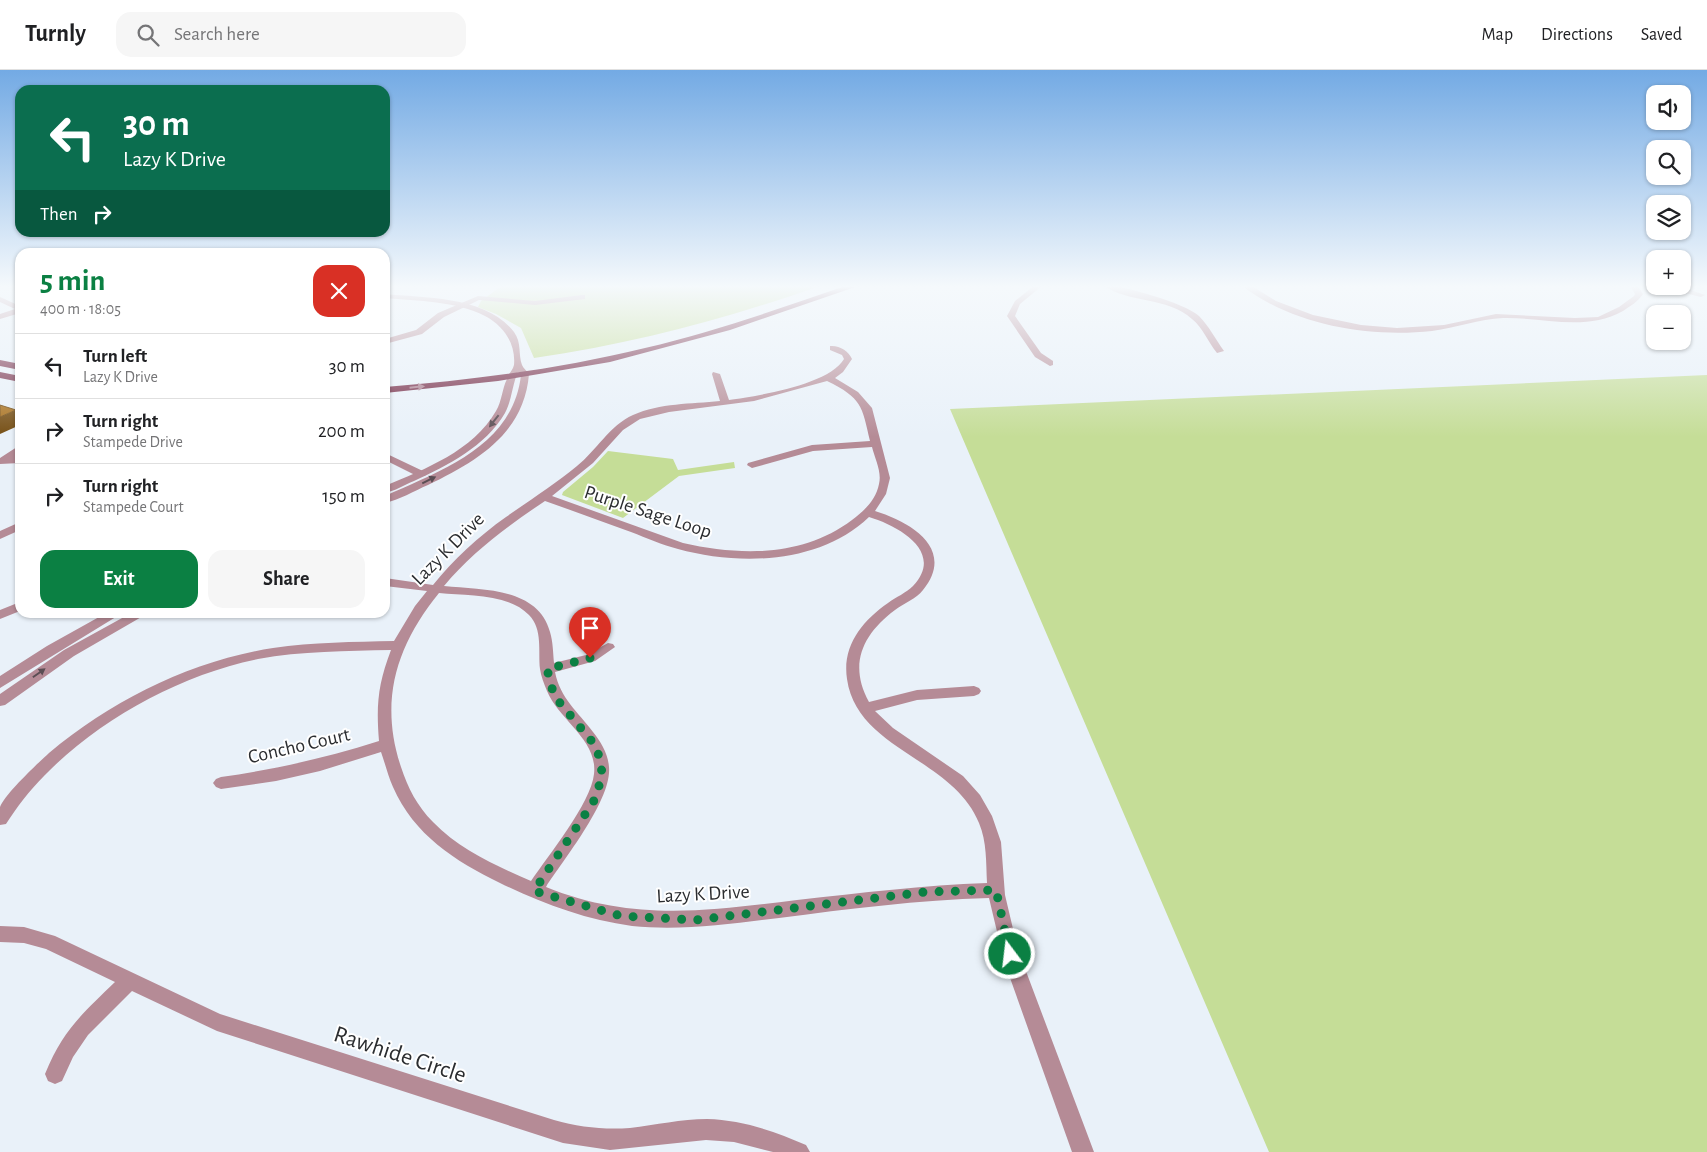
<!DOCTYPE html>
<html lang="en">
<head>
<meta charset="utf-8">
<style>
  body { margin:0; font-family:"Alegreya Sans",sans-serif; background:#f6f6f6; color:#202124; height:100vh; display:flex; flex-direction:column; font-size:19px; white-space:nowrap }
  * { box-sizing:border-box; margin:0 }
  p { font-size:16px; color:#757577 }
  .icon { flex:none; width:28px; height:28px; fill:none; stroke:currentColor; stroke-width:2; stroke-linecap:round; stroke-linejoin:round }
  .map { position:relative; flex:1; overflow:hidden }
  .side { position:absolute; left:15px; top:178px; width:375px; height:370px; display:flex; flex-direction:column; background:#fff; border-radius:15px; box-shadow:0 1px 4px #0004 }
  .side>* { flex:none }
  .hud { position:absolute; left:15px; top:15px; width:375px; height:152px; border-radius:15px; box-shadow:0 1px 4px #0004; background:#0b6e4f; color:#fff; overflow:hidden }
  .buttons { position:absolute; left:1646px; top:15px; display:grid; gap:10px }
  .buttons a { display:grid; place-items:center; width:45px; height:45px; border-radius:10px; background:#fff; box-shadow:0 1px 4px #0004; font-size:25px }
  .pin { position:absolute; display:grid; place-items:center; width:42px; height:42px; color:#fff; margin:-51px -21px; border-radius:50% 50% 50% 0; rotate:-45deg; box-shadow:0 0 5px #0007 }
  .pin .icon { rotate:45deg }
  .me { position:absolute; width:55px; margin:-28px; rotate:345deg; stroke-linejoin:round; filter:drop-shadow(0 0 4px #0008) }
  .turn { display:flex; align-items:center; gap:18px; height:105px; padding:0 25px; font-size:22px }
  .turn .icon { width:65px; height:65px; stroke-width:2.5 }
  .turn b { display:block; font-size:35px; line-height:42px }
  .then { display:flex; align-items:center; height:48px; padding:0 25px; background:#0003; gap:10px; font-size:19px }
  .round { display:grid; place-items:center; flex:none; width:52px; height:52px; border-radius:15px; background:#f6f6f6 }
  .headline { display:flex; align-items:center; justify-content:space-between; height:85px; padding:0 25px }
  h1 { font-size:30px; font-weight:700; line-height:38px; color:#0b8043 }
  .primary-button { display:flex; gap:10px; margin-top:auto; padding:10px 25px }
  .primary-button a { flex:1; height:58px; border-radius:15px; background:#0b8043; color:#fff; font-size:20px; font-weight:700; line-height:58px; text-align:center }
  .primary-button a+a { background:#f6f6f6; color:#202124 }
  ul { padding:0; list-style:none }
  li { display:flex; align-items:center; gap:15px; height:65px; padding:0 25px; border-top:1px solid #e0e0e0 }
  li div { flex:1 }
  li b { display:block; font-size:19px }
  li em { font-style:normal }
  header { display:flex; align-items:center; gap:30px; box-sizing:border-box; height:70px; padding:0 25px; background:#fff; border-bottom:1px solid #e0e0e0 }
  header strong { font-size:24px }
  nav { display:flex; gap:28px; margin-inline-start:auto; font-size:18px }
  .search { width:350px; height:45px; background:#f6f6f6; display:flex; align-items:center; gap:12px; box-sizing:border-box; padding:0 18px; border-radius:15px; color:#757577; font-size:19px }
  .map>svg:first-child { display:block }
  .green { fill:#c5dd97 }
  .lines { fill:none; stroke-linecap:round; stroke-linejoin:round }
  .minor { fill:#b58b96; fill-rule:evenodd }
  .tertiary { fill:#b58b96; fill-rule:evenodd }
  .trunk { fill:#722642; fill-rule:evenodd }
  .shaded-wall { fill:#764f15 }
  .building { fill:#a9711e; stroke:#764f15 }
  .oneway { fill:#aa7d8e }
  .oneway2 { fill:#5b4e54 }
  .route { stroke:#0b8043; stroke-width:9; stroke-dasharray:0 16.2 }
  .labels { text-anchor:middle; dominant-baseline:central; stroke-width:4; stroke-linejoin:round; paint-order:stroke }
  .street-label { font-size:20px; fill:#2b2d30; stroke:#fff }
  .near-street-label { font-size:24px; fill:#2b2d30; stroke:#fff }
</style>
</head>
<body>
<header>
<strong>Turnly</strong>
<div class="search"><svg class="icon" aria-label="search" viewBox="0 0 24 24"><circle cx="10" cy="10" r="6"/><path d="M15 15l6 6"/></svg>Search here</div>
<nav><a>Map</a><a>Directions</a><a>Saved</a></nav>
</header>
<div class="map">
<svg width="1707" height="1082" viewBox="0 0 1707 1082">
  <rect width="100%" height="100%" fill="#e9f1f9"/>
  <path class="green" d="M503,215H823C725,249 637,273 534,288L521,258L496,244L478,237L481,231Z
    M1707,305V1082H1269L950,339Z
    M608,381L673,389L678,400L734,392L735,398L679,406L623,448L562,425L563,422L593,397Z"/>
  <g class="lines">
    <path class="minor" d="M1035,215H1043L1020,234L1015,246L1041,283L1053,291V295L1050,296L1035,287L1007,246L1015,231Z
      M1103,215C1122,215 1185,233 1199,246C1209,256 1216,270 1224,281L1217,283C1208,272 1203,258 1192,249C1167,226 1129,234 1103,215Z
      M1241,215H1250L1276,231L1313,245L1361,255L1397,258L1444,255L1496,244L1575,248L1598,247L1619,237L1634,226L1635,224L1630,215H1637L1643,224C1638,232 1630,236 1623,241C1585,262 1544,247 1503,248C1479,249 1456,258 1432,261C1368,268 1292,255 1241,215Z
      M1656,216L1682,217L1705,225L1701,227Z
      M582,225H585V229L535,235L479,230L444,247L422,264L385,274V269L416,260L438,243L478,226L535,231Z
      M0,227L20,236V243L0,249V244L15,239L0,232Z
      M830,276C839,275 849,281 852,289L843,302L835,308L858,322L872,338L890,408L886,424L875,441C911,452 956,479 923,520C916,529 904,533 895,540C863,564 848,594 869,632L917,620L974,616L979,618L981,621L979,624L974,626L917,630L875,641L893,658L963,706L980,725L992,746L1001,772L1005,825L1018,880L1094,1082H1072L1004,891L989,828C918,830 848,839 779,848C730,854 681,861 632,856C586,850 541,833 500,813C455,791 414,765 393,717C388,706 385,693 381,682L320,701L276,711L221,719L216,717L213,713L216,709L221,707C277,699 325,688 379,671C376,635 378,614 391,580C346,581 302,581 258,589C180,605 99,649 44,706C29,721 17,737 6,754L0,755C0,750 0,741 0,737C5,724 38,693 49,683C113,630 190,591 273,578C313,572 354,572 394,571L415,536L427,521L385,516V508L433,515C453,490 479,466 506,447C530,430 554,415 577,396C596,381 610,355 633,345C660,333 691,334 720,331L712,304L713,302L720,304L729,330C757,326 829,315 844,289L842,285L830,280ZM827,311C862,328 862,336 870,371L812,375L748,393L747,395L752,398L813,381L872,377C875,389 882,402 879,414C876,430 864,441 852,450C803,487 741,486 683,473L552,426L593,393L623,360L640,349L669,342L754,331ZM545,431C574,441 602,452 631,462C647,468 662,475 678,479C740,496 820,494 869,447C899,456 945,482 913,516C906,523 896,527 888,533C862,551 842,576 847,609C857,680 953,688 979,753C987,772 986,793 987,813C924,815 861,823 797,830C708,841 632,852 546,817C564,789 612,730 609,697C608,684 601,672 593,662C578,642 560,628 555,602L595,591L615,577L613,574L608,573L586,585L554,593C553,582 553,572 550,562C538,517 482,520 444,516C472,482 509,455 545,431ZM439,523C467,526 508,523 529,545C543,559 538,582 540,599C541,606 544,614 547,621C559,650 598,670 594,704C591,733 548,786 531,811C497,796 460,780 433,752C417,736 408,718 401,697C379,631 396,576 439,523Z
      M20,375V383L15,387H20V393L0,394V388Z
      M385,383L425,402L426,404L425,406H417L385,390Z
      M20,452V460L0,469V461Z
      M20,532V541L0,549V540Z
      M0,856L24,857L55,866L220,944L554,1050C579,1057 604,1060 630,1058C656,1055 681,1049 707,1049C742,1050 774,1061 806,1075L810,1082H773L734,1072L706,1070L610,1080L563,1073L217,961L132,921L88,965L73,987L62,1011L55,1014L48,1011L45,1004C63,960 82,944 115,912L46,879L24,873L0,872Z"/>
    <path class="tertiary" d="M385,224C426,228 486,226 514,262C522,273 518,284 522,295C523,298 527,301 529,304C524,364 477,391 428,415C414,421 399,430 385,433V426C442,400 513,376 521,305L518,302C512,315 512,330 505,343C485,377 448,395 414,411C404,415 395,421 385,423V416C425,399 473,381 496,341C502,331 502,319 507,309C508,304 513,300 514,295C516,274 504,256 485,246C456,231 418,231 385,228Z
      M108,542H124L0,618V606L47,576Z
      M133,542H150L74,586L5,635L0,636V624L64,580Z"/>
    <path class="trunk" d="M848,215H861L730,260L610,292L498,311L385,323V317C472,310 559,299 645,278C714,262 781,238 848,215Z
      M0,290L20,294V300L0,296Z
      M0,302L20,306V312L0,308Z"/>
  </g>
  <path class="shaded-wall" d="M16,340L20,347V355L0,364V347Z"/>
  <path class="building" d="M0,335L16,340L0,347Z"/>
  <defs><path id="oneway-solid" d="M-6-.8H1V-3.2L6.5 0L1 3.2V.8H-6Z" transform="scale(1.25)"/></defs>
  <use class="oneway" href="#oneway-solid" transform="translate(417 317) rotate(-6)"/>
  <g class="oneway2">
    <use href="#oneway-solid" transform="translate(494 351) rotate(128)"/>
    <use href="#oneway-solid" transform="translate(429 410) rotate(-26)"/>
    <use href="#oneway-solid" transform="translate(39 603) rotate(-35)"/>
  </g>
  <linearGradient id="sky" x2="0" y2="1"><stop stop-color="#73aae4"/><stop offset="0.59" stop-color="#f5f9fc"/><stop offset="1" stop-color="#f5f9fc" stop-opacity="0"/></linearGradient>
  <rect width="1707" height="367" fill="url(#sky)"/>
  <g class="lines">
    <path class="route" d="M590,588L547,599L553,622L560,633L595,675L601,692L602,706L595,729L588,740L534,821L621,846L696,850L925,822L996,820L1010,884"/>
  </g>
  <g class="labels">
    <g class="street-label">
      <text transform="translate(648 442) rotate(18)">Purple Sage Loop</text>
      <text transform="translate(448 479) rotate(-45)">Lazy K Drive</text>
      <text transform="translate(299 676) rotate(-13)">Concho Court</text>
      <text transform="translate(703 824) rotate(-3)">Lazy K Drive</text>
    </g>
    <g class="near-street-label">
      <text transform="translate(400 985) rotate(18)">Rawhide Circle</text>
    </g>
  </g>
</svg>
<div class="buttons">
<a><svg class="icon" aria-label="sound" viewBox="0 0 24 24"><path d="M4 9h4l5-4v14l-5-4H4zM17 9q2 3 0 6"/></svg></a>
<a><svg class="icon" aria-label="search" viewBox="0 0 24 24"><circle cx="10" cy="10" r="6"/><path d="M15 15l6 6"/></svg></a>
<a><svg class="icon" aria-label="layers" viewBox="0 0 24 24"><path d="M12 4l9 5-9 5-9-5zM3 14l9 5 9-5"/></svg></a>
<a>+</a>
<a>−</a>
</div>
<div class="pin" style="left:590px;top:588px;background:#d93025"><svg class="icon" aria-label="arrive" viewBox="0 0 24 24"><path d="M6 21V4h12l-3 4 3 4H6"/></svg></div>
<svg class="me" style="left:1010px;top:884px" viewBox="-20 -20 40 40"><circle r="17" fill="#0b8043" stroke="#fff" stroke-width="3"/><path d="M0-11L8 9 0 5-8 9z" fill="#fff"/></svg>
<div class="hud">
<div class="turn"><svg class="icon" aria-label="left" viewBox="0 0 24 24"><path d="M17 20v-9H6M10 6l-5 5 5 5"/></svg><div><b>30 m</b>Lazy K Drive</div></div>
<div class="then">Then<svg class="icon" aria-label="right" viewBox="0 0 24 24"><path d="M7 20v-9h11M14 6l5 5-5 5"/></svg></div>
</div>
<section class="side">
<div class="headline"><div><h1>5 min</h1><p>400 m · 18:05</p></div><a class="round" style="background:#d93025;color:#fff"><svg class="icon" aria-label="close" viewBox="0 0 24 24"><path d="M6 6l12 12M18 6L6 18"/></svg></a></div>
<ul>
<li><svg class="icon" aria-label="left" viewBox="0 0 24 24"><path d="M17 20v-9H6M10 6l-5 5 5 5"/></svg><div><b>Turn left</b><p>Lazy K Drive</p></div><em>30 m</em></li>
<li><svg class="icon" aria-label="right" viewBox="0 0 24 24"><path d="M7 20v-9h11M14 6l5 5-5 5"/></svg><div><b>Turn right</b><p>Stampede Drive</p></div><em>200 m</em></li>
<li><svg class="icon" aria-label="right" viewBox="0 0 24 24"><path d="M7 20v-9h11M14 6l5 5-5 5"/></svg><div><b>Turn right</b><p>Stampede Court</p></div><em>150 m</em></li>
</ul>
<div class="primary-button"><a>Exit</a><a>Share</a></div>
</section>
</div>
</body>
</html>
